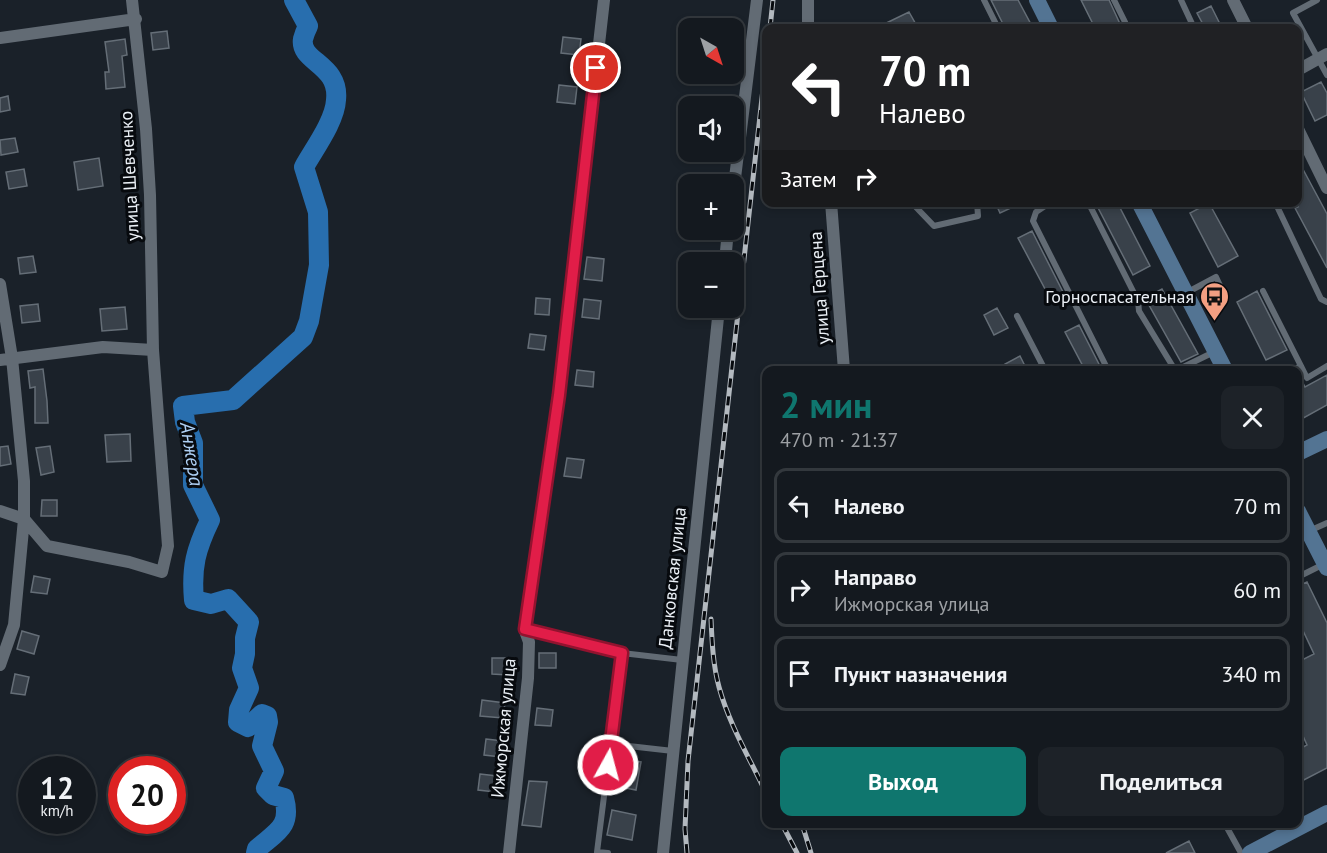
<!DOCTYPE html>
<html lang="ru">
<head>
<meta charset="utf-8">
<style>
  body { margin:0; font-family:"PT Sans",sans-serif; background:#1d2228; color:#f1f3f6; height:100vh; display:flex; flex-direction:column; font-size:22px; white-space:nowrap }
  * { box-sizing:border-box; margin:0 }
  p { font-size:20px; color:#9da0a4 }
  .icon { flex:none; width:33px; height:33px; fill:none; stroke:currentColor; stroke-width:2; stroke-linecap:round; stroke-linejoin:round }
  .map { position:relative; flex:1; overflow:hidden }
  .panel { position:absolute; left:762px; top:366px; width:540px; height:462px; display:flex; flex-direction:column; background:#14191f; border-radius:12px; box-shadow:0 3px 9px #0003,0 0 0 2px #33383d }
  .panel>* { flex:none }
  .top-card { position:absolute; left:762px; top:24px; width:540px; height:183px; border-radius:12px; box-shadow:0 3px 9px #0003,0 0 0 2px #33383d; background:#202124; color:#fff; overflow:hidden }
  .needle { width:39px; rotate:141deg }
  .controls { position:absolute; left:678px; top:18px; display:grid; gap:12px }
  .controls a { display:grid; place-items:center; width:66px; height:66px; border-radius:12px; background:#14191f; box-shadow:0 3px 9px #0003,0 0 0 2px #33383d; font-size:30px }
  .speed { position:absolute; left:18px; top:756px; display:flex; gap:12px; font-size:30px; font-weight:700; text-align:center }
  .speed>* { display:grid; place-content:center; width:78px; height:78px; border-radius:50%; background:#14191f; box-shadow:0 3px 9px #0003,0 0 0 2px #33383d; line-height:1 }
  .speed small { font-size:15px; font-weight:400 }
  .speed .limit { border:9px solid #d22; background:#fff; color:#111 }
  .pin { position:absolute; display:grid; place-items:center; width:51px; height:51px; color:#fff; margin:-26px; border:3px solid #fff; border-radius:50%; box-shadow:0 2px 6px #0007 }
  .me { position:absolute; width:66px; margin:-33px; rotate:7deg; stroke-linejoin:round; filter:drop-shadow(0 0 4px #0008) }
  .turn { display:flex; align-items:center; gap:21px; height:126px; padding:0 18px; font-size:27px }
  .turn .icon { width:78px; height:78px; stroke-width:2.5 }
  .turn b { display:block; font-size:42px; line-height:51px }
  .then { display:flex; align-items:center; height:57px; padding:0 18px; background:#0003; gap:12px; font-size:22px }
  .round { display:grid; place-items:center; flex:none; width:63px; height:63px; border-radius:12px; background:#1d2228 }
  .summary { display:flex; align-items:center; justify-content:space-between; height:102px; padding:0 18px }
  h1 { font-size:36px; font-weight:800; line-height:45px; color:#0f766e }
  .action { display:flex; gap:12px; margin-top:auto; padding:12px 18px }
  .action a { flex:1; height:69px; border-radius:12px; background:#0f766e; color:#fff; font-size:24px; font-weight:800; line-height:69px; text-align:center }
  .action a+a { background:#1d2228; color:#f1f3f6 }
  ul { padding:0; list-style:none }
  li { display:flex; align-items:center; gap:18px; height:75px; margin:0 12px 9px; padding:0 6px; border:3px solid #33383d; border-radius:12px }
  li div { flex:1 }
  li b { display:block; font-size:22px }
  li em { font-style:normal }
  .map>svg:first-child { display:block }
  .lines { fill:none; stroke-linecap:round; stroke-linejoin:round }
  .river { stroke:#286eae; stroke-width:20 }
  .building { fill:#39414a; stroke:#656e77; stroke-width:1.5 }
  .lane { stroke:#626b74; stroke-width:6 }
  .street { stroke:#626b74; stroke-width:12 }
  .secondary { stroke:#537493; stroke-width:16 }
  .rail-casing { stroke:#b3b9bf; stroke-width:5 }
  .rail { stroke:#070a0e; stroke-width:3; stroke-dasharray:9; stroke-linecap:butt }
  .route-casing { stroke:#92132f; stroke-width:15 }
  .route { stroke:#e11d48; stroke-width:10 }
  .labels { text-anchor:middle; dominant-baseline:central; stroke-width:6; stroke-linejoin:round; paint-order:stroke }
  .street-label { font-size:18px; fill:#ebf0f6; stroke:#070a0e }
  .poi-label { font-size:18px; fill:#ebf0f6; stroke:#070a0e; text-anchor:end }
  .water-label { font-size:20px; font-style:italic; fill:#aecff3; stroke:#070a0e }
</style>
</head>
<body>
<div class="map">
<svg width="1327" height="853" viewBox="0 0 1327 853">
  <rect width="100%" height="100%" fill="#1a2129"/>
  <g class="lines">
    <path class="river" d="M256,853L257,849C276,832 292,827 284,798L273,795L266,788L274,771L262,746L268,722L267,716L262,714L248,727L238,722L239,710L249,688L242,668L245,654V638L249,622L228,599L211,604L194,600C191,567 196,549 210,520L193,485V443L185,422L183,406L233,400L303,337L309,321L319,265L318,212L304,167C314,149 335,121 336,100C340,64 299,62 303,39C304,35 306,30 308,26L294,0"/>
  </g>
  <path class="building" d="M991,0H1018L1033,28H1005Z
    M1081,0H1109L1121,26L1116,28H1095Z
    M1211,6L1222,28H1205L1197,13Z
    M909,12L918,28H876Z
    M167,31L169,48L153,50L151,33Z
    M563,37L581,39L579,55L561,53Z
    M125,39L127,55L122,56L125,87L106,89L105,72H109L105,42Z
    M1321,82L1327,93V115L1315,121L1301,92Z
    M559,85L577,87L575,104L557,102Z
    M8,96L10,110L0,112V98Z
    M15,138L18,152L1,155L0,140Z
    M99,158L103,186L78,190L74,162Z
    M1298,160L1327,214V268L1295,208L1298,207Z
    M24,169L27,186L9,189L6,172Z
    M995,202H1024L1000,213Z
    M1095,202H1117L1150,266L1133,275Z
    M1209,203L1238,256L1218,267L1190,213Z
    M1032,231L1066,298L1053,304L1018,238Z
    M33,256L36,272L20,274L18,258Z
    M587,257L604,259L602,281L584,279Z
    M1162,289L1198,354L1181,362L1145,298Z
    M1257,291L1287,350L1266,360L1237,302Z
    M536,298L550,299L549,315L535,314Z
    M584,299L601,301L599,319L582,317Z
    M38,304L40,321L22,323L20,306Z
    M125,307L127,329L102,331L100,309Z
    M997,308L1008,328L994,335L984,315Z
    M1079,325L1102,370H1085L1065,332Z
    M530,334L546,336L544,350L528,348Z
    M1020,356L1027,370H1008L1005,364Z
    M43,369L47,401L48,423H35V387L30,388L28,371Z
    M577,370L594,372L593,387L575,385Z
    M1298,373L1305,387L1327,375V405L1298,421Z
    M130,434L131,461L107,462L105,435Z
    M8,446L11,464L0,466V447Z
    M50,446L54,472L41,475L36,448Z
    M567,458L584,460L581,478L564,476Z
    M42,500H57V516H41Z
    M34,576L50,579L47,594L31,592Z
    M1307,582L1327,623V768L1298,783V750L1307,745L1298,725V662L1314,654L1298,620V586Z
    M22,631L39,636L34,654L17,649Z
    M539,653H556V668H539Z
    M492,658H509L508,675L492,674Z
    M15,674L29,677L25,695L11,693Z
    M482,700L505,703L503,718L480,716Z
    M537,708L553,710L551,726L535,725Z
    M486,739L503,741L501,757L484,755Z
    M620,759L641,762L636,790L615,786Z
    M480,774L497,776L495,792L478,790Z
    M529,781L547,782L541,827L522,825Z
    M612,810L636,815L632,840L607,835Z
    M1189,841L1195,853H1166Z"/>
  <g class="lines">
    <path class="lane" d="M984,0L998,28
      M1114,0L1125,22
      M1181,0L1194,28
      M1317,0L1293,13L1327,75
      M911,202L934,226L978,216L977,202
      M1051,202L1036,212L1033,221L1108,370
      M1088,202L1138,301L1139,311L1175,370
      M1275,202L1321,299L1327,302
      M1263,291L1301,366
      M1186,293L1216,277L1223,292
      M1017,316L1045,370
      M1177,370L1214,352
      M1292,370L1301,366L1307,378L1327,366
      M1309,531L1327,523
      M1298,577L1324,564
      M523,629L622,653
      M611,744L673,751
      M1225,824L1241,853
      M608,853L597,852L622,653L682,660"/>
    <path class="street" d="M1233,0L1247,28
      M808,28V0
      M0,38L136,19
      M1298,70L1327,54
      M1298,129L1327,188
      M734,186L757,0
      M831,202L844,370
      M725,262L728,230
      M0,284L12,358L24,481V519L14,625L0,665
      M0,360L103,347L153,350
      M0,511L24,519L47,546L129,562L162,572L168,546L153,350L150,195L146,129L132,0
      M509,853L528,678L529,642L525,631L559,395L604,0
      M663,853L719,308"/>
    <path class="secondary" d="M1037,0L1051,28
      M1139,202L1225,370
      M1298,453L1327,439
      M1298,511L1327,568
      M1250,853L1327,813"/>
    <defs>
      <path id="rail" d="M770,28L773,0
        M711,619C712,642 713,665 719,687C729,724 750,759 766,793
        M782,824L797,853
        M802,824L811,853
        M687,853L685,829L688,761L766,62"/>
    </defs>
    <use href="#rail" class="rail-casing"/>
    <use href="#rail" class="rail"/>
  </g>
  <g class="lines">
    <defs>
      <path id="route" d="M596,68L559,395L525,629L622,653L608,765"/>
    </defs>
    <use href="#route" class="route-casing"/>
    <use href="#route" class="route"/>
  </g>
  <defs>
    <symbol id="bus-pin" viewBox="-11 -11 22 30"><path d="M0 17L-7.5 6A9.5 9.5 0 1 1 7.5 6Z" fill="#f39f82" stroke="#070a0e"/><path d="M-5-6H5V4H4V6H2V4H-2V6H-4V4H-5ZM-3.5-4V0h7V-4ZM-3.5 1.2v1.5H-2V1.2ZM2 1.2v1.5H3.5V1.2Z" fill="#111"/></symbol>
  </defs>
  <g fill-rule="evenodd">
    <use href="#bus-pin" x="1198" y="280" width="33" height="45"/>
  </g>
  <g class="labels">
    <g class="street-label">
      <text transform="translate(129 176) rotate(-93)">улица Шевченко</text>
      <text transform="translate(819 288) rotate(-94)">улица Герцена</text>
      <text transform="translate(672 578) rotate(-84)">Данковская улица</text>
      <text transform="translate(503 728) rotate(-85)">Ижморская улица</text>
    </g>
    <g class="poi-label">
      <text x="1194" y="296">Горноспасательная</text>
    </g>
    <g class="water-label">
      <text transform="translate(192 454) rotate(81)">Анжера</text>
    </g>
  </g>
</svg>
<div class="controls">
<a><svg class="needle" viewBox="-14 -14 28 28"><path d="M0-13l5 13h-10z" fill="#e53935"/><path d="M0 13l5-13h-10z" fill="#9da0a4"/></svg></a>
<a><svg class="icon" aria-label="sound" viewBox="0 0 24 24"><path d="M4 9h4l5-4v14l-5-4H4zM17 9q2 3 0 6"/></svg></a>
<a>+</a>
<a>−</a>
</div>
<div class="speed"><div>12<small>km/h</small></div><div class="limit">20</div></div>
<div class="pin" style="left:596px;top:68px;background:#d93025"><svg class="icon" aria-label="arrive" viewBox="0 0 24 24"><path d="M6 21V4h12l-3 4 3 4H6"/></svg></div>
<svg class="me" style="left:608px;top:765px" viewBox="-20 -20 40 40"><circle r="17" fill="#e11d48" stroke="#fff" stroke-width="3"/><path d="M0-11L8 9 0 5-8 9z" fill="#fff"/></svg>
<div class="top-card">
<div class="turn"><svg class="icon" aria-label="left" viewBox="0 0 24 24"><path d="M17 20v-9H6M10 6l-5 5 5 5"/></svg><div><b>70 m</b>Налево</div></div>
<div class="then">Затем<svg class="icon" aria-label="right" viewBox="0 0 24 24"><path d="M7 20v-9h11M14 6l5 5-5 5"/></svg></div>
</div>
<section class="panel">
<div class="summary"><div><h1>2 мин</h1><p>470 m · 21:37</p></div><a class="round"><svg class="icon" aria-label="close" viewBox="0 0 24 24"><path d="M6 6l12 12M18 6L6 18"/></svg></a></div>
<ul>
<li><svg class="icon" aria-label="left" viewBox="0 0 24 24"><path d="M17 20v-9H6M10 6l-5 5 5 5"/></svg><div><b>Налево</b></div><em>70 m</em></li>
<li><svg class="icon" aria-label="right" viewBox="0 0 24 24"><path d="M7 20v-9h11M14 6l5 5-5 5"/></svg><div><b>Направо</b><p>Ижморская улица</p></div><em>60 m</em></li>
<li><svg class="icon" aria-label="arrive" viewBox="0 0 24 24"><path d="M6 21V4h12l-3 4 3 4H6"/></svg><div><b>Пункт назначения</b></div><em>340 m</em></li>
</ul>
<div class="action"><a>Выход</a><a>Поделиться</a></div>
</section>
</div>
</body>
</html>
